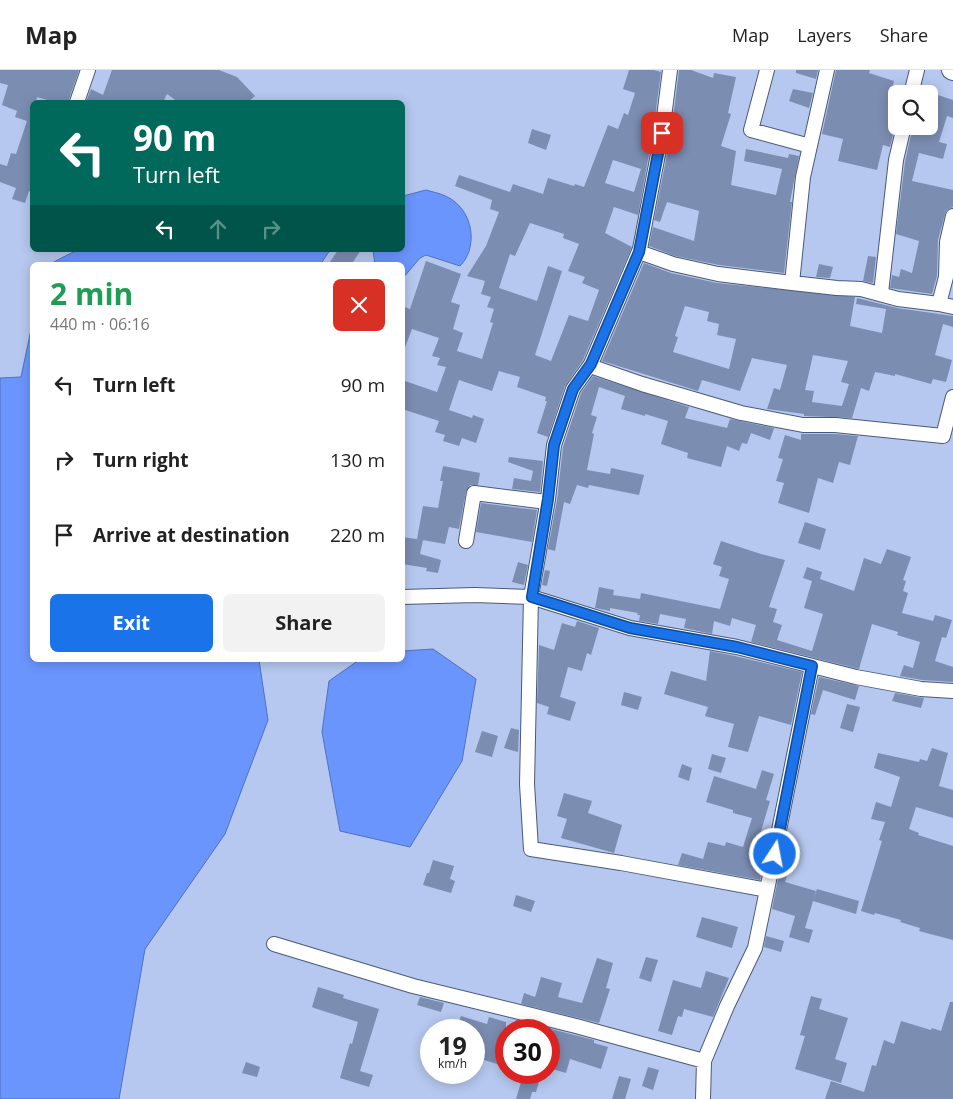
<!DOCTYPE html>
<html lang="en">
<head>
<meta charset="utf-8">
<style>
  body { margin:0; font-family:"Open Sans",sans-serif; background:#f2f2f2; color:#222; height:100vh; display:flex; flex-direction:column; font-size:19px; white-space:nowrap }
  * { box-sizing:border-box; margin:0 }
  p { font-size:16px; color:#767676 }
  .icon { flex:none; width:28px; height:28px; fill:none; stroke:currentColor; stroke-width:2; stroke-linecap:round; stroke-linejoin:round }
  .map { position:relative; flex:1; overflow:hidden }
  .sheet { position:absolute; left:30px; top:192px; width:375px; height:400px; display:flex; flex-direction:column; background:#fff; border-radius:8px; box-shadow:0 2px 12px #0003 }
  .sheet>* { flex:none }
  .top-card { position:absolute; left:30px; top:30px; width:375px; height:152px; border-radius:8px; box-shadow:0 2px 12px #0003; background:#00695c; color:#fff; overflow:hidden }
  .controls { position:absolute; left:888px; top:15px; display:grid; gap:10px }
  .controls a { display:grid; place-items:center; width:50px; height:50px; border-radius:8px; background:#fff; box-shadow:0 2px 12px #0003; font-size:25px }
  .speed { position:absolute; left:420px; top:949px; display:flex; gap:10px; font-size:25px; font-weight:700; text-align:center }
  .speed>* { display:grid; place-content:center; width:65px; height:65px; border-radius:50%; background:#fff; box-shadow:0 2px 12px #0003; line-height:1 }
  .speed small { font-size:12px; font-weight:400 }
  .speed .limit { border:8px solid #d22; background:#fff; color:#111 }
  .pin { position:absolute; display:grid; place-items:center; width:42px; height:42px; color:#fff; margin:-21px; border-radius:10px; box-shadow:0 2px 8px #0006 }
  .me { position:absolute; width:55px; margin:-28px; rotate:11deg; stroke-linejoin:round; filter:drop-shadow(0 0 4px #0008) }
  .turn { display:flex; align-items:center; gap:18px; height:105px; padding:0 20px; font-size:22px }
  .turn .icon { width:65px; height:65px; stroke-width:2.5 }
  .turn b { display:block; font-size:35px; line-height:42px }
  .lanes { display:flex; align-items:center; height:48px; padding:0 20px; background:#0003; justify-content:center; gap:25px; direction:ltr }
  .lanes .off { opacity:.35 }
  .round { display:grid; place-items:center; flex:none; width:52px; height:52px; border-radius:8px; background:#f2f2f2 }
  .head { display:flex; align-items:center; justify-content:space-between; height:85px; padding:0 20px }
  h1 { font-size:30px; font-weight:700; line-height:38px; color:#1e9e55 }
  .action { display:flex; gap:10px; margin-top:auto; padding:10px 20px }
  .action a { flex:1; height:58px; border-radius:8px; background:#1a73e8; color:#fff; font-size:20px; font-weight:700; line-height:58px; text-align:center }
  .action a+a { background:#f2f2f2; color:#222 }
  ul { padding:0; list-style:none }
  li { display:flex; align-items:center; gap:15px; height:75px; padding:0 20px }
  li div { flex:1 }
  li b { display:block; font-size:19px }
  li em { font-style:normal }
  header { display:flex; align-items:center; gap:30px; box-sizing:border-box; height:70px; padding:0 25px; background:#fff; border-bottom:1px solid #e0e0e0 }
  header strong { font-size:24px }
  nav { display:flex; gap:28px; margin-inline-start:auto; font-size:18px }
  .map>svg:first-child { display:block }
  .water { fill:#6a95fd; stroke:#5171be }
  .building { fill:#7c8db2; fill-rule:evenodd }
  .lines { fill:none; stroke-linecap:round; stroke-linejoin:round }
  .minor-casing { stroke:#4a597b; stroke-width:16 }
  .tertiary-casing { stroke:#4a597b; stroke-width:20 }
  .minor { stroke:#fff; stroke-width:14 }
  .tertiary { stroke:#fff; stroke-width:18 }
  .route-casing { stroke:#114b97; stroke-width:12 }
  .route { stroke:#1a73e8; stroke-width:9 }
</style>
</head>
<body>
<header>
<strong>Map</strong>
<nav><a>Map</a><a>Layers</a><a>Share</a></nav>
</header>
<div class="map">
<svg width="953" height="1029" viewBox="0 0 953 1029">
  <rect width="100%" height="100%" fill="#b6c8ef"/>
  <path class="water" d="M426,120C437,123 447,125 455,132C474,147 477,179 460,196L426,185L420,188L403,208L402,195H375L373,180H402L403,126Z
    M77,180H330L320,195H48Z
    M32,255V590H259L268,650L225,764L145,879L119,1029H0V308L21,307Z
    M433,579L476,609L462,691L410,777L340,761L322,662L329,611L359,590H402L403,581Z"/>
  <path class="building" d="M0,0H79L68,32H54L37,27L36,32H32V122L29,121L25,133L12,129L16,118L0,112V94L7,96L11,83L16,84L27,51L15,47L17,41L2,35L8,15L0,13Z
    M112,0H219L237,7L255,26L248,32H178L167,24L163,32H86L91,19L103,25Z
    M629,0H654L661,2L653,62L638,145L614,137L605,163L632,177L583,290L565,316L548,367L537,363L547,331H545L546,327L517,317L520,307L499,301L492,321L459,310L449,340L472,348L473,345L484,349L476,373L462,368L459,376L443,371L445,365L435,362L439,351L402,339V310L437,322L446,297L437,295L440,288L432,286L439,268L412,259L404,280L402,279V236L410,239L426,191L461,204L451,232L460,235L453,259L463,263L457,281L482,289L493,253L490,252L494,239L487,237L491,227L481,224L485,211L467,206L486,176L499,142L490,139L492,130L455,116L459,105L510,122L513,114L543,124L548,108L574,116L575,114L584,117L608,55L618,59L624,43L628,45L635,23L623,19ZM613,90L641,99L634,122L605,113ZM530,153L564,164L563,168L579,174L568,201L585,207L582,213L599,220L588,251L569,245L551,291L535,285L562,201L548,196L537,231L499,218L510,184L515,186Z
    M679,0H691L713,8L714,3L736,7L728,43L731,44L721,76L736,81L731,115L776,125L782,99L744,91L746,79L788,88L789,84L799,86L790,132H792L784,203L719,195L675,186L649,176L653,157L694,171L699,141L667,132L660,152L654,150L671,65Z
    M796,0H818L816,9L796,3Z
    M836,0H870L869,3L894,11L893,15L896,16V52L890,77L883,75L877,100L838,91L843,69L822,64Z
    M793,19L813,23L809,38L789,31Z
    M929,22L953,30V48L947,46L939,72L947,74L943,89L919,83L912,111L953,120V137L947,140L945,144L938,170L937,206L932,224L890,218L892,205L899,207L901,199L912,203L919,171L896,164L905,92L913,56H929Z
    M532,59L551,65L546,80L528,73Z
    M338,180H361L351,195H328Z
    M868,186L876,187L873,213L863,211Z
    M644,193L671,203L717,213L855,227L850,256L882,263L886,239L856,234L857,228L897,238L953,246V257L943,254L935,285L952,290L946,312L933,309L931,314L895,304V306L875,302L869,321L861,318L852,348L804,346V344L767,339L774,318L780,320L787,295L752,288L740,321L702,310L698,321L602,291ZM685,236L709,242L707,251L719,254L717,265L736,269L729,299L673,282L678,267L675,266ZM813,285L848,291L841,312L849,314L842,336L812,332L814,321L805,320Z
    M819,194L833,197L830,208L816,207Z
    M593,306L689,337L685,348L727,358L730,349L774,358L770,370L751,363L747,374L742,373L739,381L727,376L721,397L687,388L688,383L661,374L668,351L645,344V346L621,339L625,326L599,317L591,345L597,347L592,363L594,364L587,400L610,404L611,398L644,405L639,425L589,415L588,418L577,415L570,434L564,432L555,481L548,479L557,430L563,377L581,323Z
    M801,364H835L858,366L850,395L839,392L833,413L818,408L809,443L778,433L784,413L776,411L783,389L778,388L785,365L801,370Z
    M509,387L543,391L540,422L512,419L514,408L531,411L533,401L508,392Z
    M443,396L480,403L478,415H470L466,421L459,459L449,457L445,474L417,469L423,436L438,438L443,411H440Z
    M481,433L537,440L532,472L476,462Z
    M805,452L826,459L820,480L798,473Z
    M402,467L423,470L420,484L441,490L438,503L426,501L427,498L402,494Z
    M721,471L761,484L785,490L769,537L777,539L773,552L782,555L777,570L812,581L823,544L804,538L812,511L803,508L807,497L822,502L820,509L854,521L864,488L881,494L887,479L911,487L903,510L906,511L903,521L908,523L902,543L933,551L935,545L952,550L946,568L942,567L935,591L953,597V612L922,610L900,606L904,595L913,598L920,572L897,565L898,562L872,554L859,599L751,572L756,555L732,548L730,556L714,551L712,564L684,558L686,549L660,544L658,554L639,551L640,545H637L638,543L610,538V541L595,538L599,517L614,520L613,525L640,529L641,523L720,539L729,509L719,506L722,497L713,494Z
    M518,492L528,495L524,515L512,512Z
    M545,500L550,501L547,516L542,515Z
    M577,551L599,558L591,585L587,583L582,601L568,597L560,627L576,632L570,651L547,644L549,637L537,633L539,575L554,580L562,553L575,557Z
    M710,581L735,586L802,602L791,655L759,646L748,682L728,677L734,654L705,646L708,637L664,624L671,601L706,611Z
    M819,607L859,616L855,630L823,620L815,645L811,644Z
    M624,622L642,627L638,640L621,635Z
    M895,623L924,628L921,638L892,631Z
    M847,634L860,637L853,662L840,658Z
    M511,658L519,660L518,682L504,678Z
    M482,661L498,666L492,687L475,682Z
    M932,678L948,683L939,716L953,720V748L916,737L909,759L919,763L918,765L953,776V870L919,861L920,858L900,852L901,850L875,843L874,845L861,841L882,771L879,770L885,752L871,749L876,732L891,737L900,707L874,698L878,683L919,692L920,689L927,691Z
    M712,684L726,688L721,703L708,699Z
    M682,694L692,698L689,711L678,707Z
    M762,700L774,704L766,730L770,731L756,778L766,781L760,810L678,795L682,783L703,789L708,772L725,776L726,772L743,777L752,748L733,743V740L706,732L714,706L756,719Z
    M564,723L592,731L588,743L622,755L614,783L561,768L567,749L557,746Z
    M784,779L794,782L785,812L816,821L805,858L813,860L809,873L789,867L795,846L772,839Z
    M433,790L454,796L450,809L455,811L451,823L423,815L427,803H429Z
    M817,819L859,831L856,844L813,831Z
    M516,825L535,831L531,842L513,836Z
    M702,847L738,857L732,878L696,867Z
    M766,866L784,871L781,882L764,877Z
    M646,887L658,890L651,912L639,908Z
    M597,888L613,893L606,918L610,919L599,953L521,934L524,923L535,927L541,907L562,913L558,927L582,933Z
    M706,901L729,908L713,947L684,939L682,947L678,946L672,965L658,961L673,910L701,918Z
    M318,917L344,925L343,928L379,939L360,1001L373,1005L369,1017L340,1008L350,973L352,974L358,952L314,938L312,937Z
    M811,926L822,929L819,939L848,948L835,989L847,993L841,1013L795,999L805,966L800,965Z
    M420,927L444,933L441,942L417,935Z
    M950,932H953V1029H825L831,1011L864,1022L872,995L876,996L884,970L894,974L901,951L931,960L932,958L941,961Z
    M461,946L487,954L489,947L506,952V987L504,996L474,987V960H456Z
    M516,950L594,970V973L608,977L601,999L570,989L566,1003L549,998V960H513Z
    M246,992L260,997L257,1007L242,1003Z
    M648,997L659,1000L653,1020L642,1016Z
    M524,1002H542L536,1022H532L530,1029H516Z
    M619,1006L631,1009L625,1029H612Z"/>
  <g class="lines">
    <defs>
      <path id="minor" d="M670,0L662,63L640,179L591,294L573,319L554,375L548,429L531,527L630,558L737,577L856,607L921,619L953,621
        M767,0L751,60L810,76
        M911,24L917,0
        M77,32L88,0
        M953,146L947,172L946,207L939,234L953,237
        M639,182L673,194L718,204L792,213L803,107L827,0
        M792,213L837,218L861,219L898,229L939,234
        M881,223L896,90L904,56
        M590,296L642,314L741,343L803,355H835L943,366L953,327
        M466,471L474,423L547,432
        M402,527L475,525L531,527L527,714L531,779L621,793L767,820L755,878L727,936L704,991L703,1029
        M767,820L812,596
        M274,874L413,916L576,956L704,991"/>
      <path id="tertiary" d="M951,0L953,1"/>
    </defs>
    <use href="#minor" class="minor-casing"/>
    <use href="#tertiary" class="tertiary-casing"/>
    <use href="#minor" class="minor"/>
    <use href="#tertiary" class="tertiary"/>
  </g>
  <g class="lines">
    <defs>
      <path id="route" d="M662,63L639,182L591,294L573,319L554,375L548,429L532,527L630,558L737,577L812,596L775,784"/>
    </defs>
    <use href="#route" class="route-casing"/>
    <use href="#route" class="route"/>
  </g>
</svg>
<div class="controls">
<a><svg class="icon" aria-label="search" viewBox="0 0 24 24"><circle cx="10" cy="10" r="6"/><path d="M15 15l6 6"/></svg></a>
</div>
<div class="speed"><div>19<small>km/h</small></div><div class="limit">30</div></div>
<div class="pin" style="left:662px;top:63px;background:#d93025"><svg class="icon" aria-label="arrive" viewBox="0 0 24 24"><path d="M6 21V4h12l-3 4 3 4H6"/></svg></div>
<svg class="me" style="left:775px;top:784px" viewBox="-20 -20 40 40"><circle r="17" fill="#1a73e8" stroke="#fff" stroke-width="3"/><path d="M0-11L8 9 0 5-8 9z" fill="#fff"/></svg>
<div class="top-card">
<div class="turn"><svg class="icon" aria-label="left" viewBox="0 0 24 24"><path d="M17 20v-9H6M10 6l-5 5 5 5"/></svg><div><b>90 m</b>Turn left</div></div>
<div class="lanes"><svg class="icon" aria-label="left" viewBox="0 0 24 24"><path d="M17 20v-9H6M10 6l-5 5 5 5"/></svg><svg class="icon off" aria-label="ahead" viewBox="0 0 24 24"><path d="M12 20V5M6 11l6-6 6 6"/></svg><svg class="icon off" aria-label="right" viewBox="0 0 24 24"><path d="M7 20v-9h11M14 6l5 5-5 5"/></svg></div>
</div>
<section class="sheet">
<div class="head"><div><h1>2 min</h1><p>440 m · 06:16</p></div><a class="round" style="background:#d93025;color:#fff"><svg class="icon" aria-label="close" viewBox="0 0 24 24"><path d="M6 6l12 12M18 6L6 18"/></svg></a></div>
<ul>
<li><svg class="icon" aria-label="left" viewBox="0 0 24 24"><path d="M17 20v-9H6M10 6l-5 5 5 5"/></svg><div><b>Turn left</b></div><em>90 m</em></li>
<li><svg class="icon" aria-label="right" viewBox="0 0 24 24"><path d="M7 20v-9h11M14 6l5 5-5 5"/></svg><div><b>Turn right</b></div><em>130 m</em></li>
<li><svg class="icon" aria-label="arrive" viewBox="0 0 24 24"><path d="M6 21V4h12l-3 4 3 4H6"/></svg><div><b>Arrive at destination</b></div><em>220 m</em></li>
</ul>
<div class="action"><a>Exit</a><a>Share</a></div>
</section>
</div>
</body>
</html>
